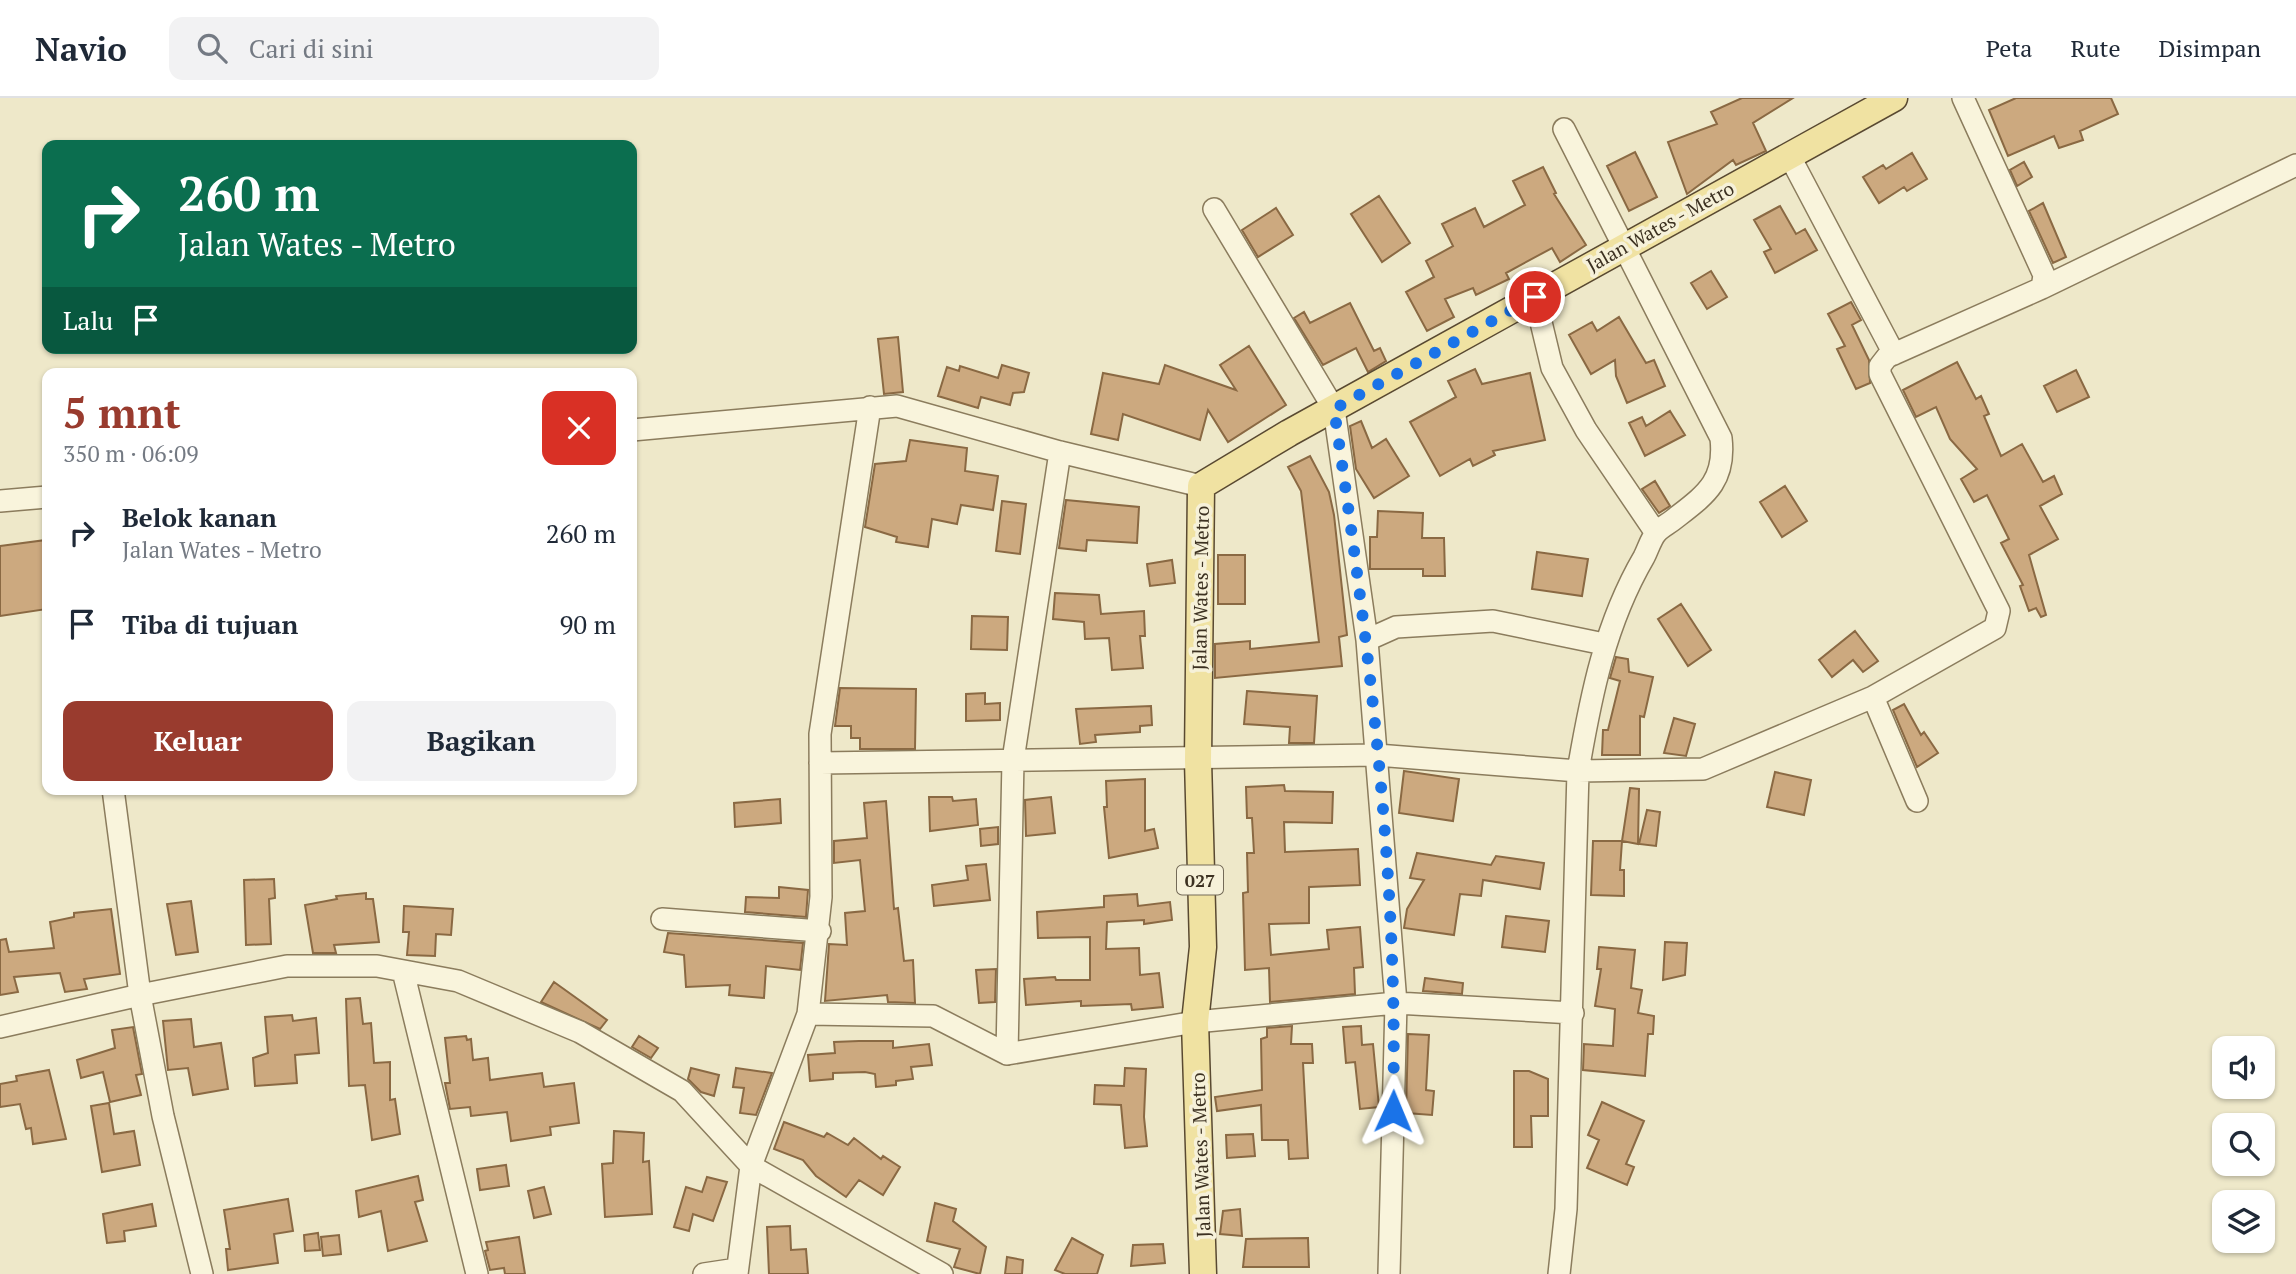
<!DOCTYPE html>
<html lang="id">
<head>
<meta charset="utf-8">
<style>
  body { margin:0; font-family:"PT Serif",serif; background:#f2f2f3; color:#1f2937; height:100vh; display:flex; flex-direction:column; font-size:26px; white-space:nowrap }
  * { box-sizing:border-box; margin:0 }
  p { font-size:23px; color:#747a83 }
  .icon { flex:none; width:38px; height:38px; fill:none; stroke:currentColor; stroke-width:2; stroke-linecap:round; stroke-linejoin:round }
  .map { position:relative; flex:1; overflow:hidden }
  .details { position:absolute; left:42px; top:270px; width:595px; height:427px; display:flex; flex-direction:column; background:#fff; border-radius:14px; box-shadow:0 2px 5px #0004 }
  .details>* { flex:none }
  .banner { position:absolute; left:42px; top:42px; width:595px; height:214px; border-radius:14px; box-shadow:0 2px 5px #0004; background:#0b6e4f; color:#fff; overflow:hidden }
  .fabs { position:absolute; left:2212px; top:938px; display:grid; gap:14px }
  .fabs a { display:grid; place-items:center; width:63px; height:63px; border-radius:14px; background:#fff; box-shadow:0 2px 5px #0004; font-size:35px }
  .pin { position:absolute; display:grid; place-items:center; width:60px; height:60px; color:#fff; margin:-30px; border:4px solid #fff; border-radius:50%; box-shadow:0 2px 7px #0007 }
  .me { position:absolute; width:77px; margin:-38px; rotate:1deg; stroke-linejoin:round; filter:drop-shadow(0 0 5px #0008) }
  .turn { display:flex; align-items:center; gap:24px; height:147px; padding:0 21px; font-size:32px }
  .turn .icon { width:91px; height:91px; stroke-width:2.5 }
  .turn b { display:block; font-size:49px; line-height:60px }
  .then { display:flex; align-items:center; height:66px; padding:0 21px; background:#0003; gap:14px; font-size:26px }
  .round { display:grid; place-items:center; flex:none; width:74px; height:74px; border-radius:14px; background:#f2f2f3 }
  .overview { display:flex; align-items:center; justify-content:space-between; height:119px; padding:0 21px }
  h1 { font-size:42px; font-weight:600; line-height:52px; color:#993b2e }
  .primary-button { display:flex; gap:14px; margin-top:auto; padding:14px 21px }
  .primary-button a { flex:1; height:80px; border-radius:14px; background:#993b2e; color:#fff; font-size:28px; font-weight:600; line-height:80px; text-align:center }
  .primary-button a+a { background:#f2f2f3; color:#1f2937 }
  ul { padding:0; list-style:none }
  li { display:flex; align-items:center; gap:21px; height:91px; padding:0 21px }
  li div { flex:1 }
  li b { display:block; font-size:26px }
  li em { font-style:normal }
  header { display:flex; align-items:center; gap:42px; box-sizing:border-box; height:98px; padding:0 35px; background:#fff; border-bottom:2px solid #e0e1e3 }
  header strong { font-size:33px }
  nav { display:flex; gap:38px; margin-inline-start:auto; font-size:24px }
  .search { width:490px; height:63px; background:#f2f2f3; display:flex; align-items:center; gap:18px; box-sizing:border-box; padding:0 24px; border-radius:14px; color:#747a83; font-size:26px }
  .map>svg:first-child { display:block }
  .building { fill:#cca97f; stroke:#8a6943; stroke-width:2 }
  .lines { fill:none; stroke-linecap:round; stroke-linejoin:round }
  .minor-casing { stroke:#8b7c5d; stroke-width:24 }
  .major-casing { stroke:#594931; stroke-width:29 }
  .minor { stroke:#f9f4dc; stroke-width:21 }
  .major { stroke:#f0e2a2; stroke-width:26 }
  .route { stroke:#1a73e8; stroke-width:12; stroke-dasharray:0 21.6 }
  .labels { text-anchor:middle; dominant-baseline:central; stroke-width:7; stroke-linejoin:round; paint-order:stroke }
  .shield { fill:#f6f1d9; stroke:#746b58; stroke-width:2 }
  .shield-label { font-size:18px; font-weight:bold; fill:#3c3121 }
  .street-label { font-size:19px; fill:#3c3121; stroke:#f6f1d9 }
</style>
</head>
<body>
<header>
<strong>Navio</strong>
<div class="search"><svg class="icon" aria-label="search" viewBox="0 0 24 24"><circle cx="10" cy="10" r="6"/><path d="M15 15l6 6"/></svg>Cari di sini</div>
<nav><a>Peta</a><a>Rute</a><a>Disimpan</a></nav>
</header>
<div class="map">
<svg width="2296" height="1176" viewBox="0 0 2296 1176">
  <rect width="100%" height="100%" fill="#eee8c9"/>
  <path class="building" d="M1742,0H1793L1753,25L1766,53L1736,67L1733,62L1687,96L1668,44L1717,26L1711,14Z
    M2016,0H2111L2118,16L2080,33L2083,42L2059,50L2054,38L2008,58L1989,12Z
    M1635,54L1657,99L1629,113L1607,68Z
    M1912,55L1927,81L1907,93L1904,89L1879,105L1863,79L1883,67L1886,71Z
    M2024,64L2032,79L2017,88L2010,72Z
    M1543,69L1556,95L1554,96L1586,147L1560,164L1552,150L1506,175L1509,181L1476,197L1473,190L1445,201L1454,219L1427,233L1406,194L1434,179L1426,163L1453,148L1442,126L1475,110L1484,129L1525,107L1513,83Z
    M1379,98L1410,145L1382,164L1351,116Z
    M2043,105L2066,159L2053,165L2029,113Z
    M1780,108L1796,136L1805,131L1817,152L1775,175L1764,154L1771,151L1754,122Z
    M1276,110L1293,137L1258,159L1242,132Z
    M1711,173L1727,199L1707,211L1691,185Z
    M1851,204L1861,222L1852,227L1869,262L1870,285L1856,291L1837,251L1845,248L1828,216Z
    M1350,205L1374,253L1380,250L1386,263L1368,274L1356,250L1323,267L1294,220L1304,214L1310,225Z
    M1619,219L1646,265L1654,262L1665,288L1627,305L1616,278L1615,262L1591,276L1569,237L1592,224L1597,233Z
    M898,239L903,294L884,296L878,241Z
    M1249,248L1286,307L1228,344L1208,312L1200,342L1123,316L1118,342L1091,336L1103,275L1159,286L1165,267L1236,292L1220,267Z
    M1957,264L1976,301L1981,298L1989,316L1984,318L2001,358L2022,346L2043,384L2054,378L2062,396L2040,408L2058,441L2029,457L2046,517L2041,519L2036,510L2029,513L2020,488L2023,487L2001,445L2009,441L1987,397L1974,404L1961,381L1977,371L1950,341L1936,309L1916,319L1903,292Z
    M1002,267L1029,275L1024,294L1013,295L1010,307L981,299L978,310L938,298L947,269L959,273L960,268L998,280Z
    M1475,271L1482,286L1530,275L1545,342L1493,353L1495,357L1473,368L1470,361L1440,378L1410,324L1456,299L1448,283Z
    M2076,272L2089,299L2057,314L2044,288Z
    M1670,313L1685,337L1645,358L1629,325L1642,319L1646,328Z
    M1361,323L1372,350L1386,341L1409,378L1374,400L1356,371L1350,328Z
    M910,342L967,350L965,373L998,378L993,412L961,407L957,426L932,421L928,449L896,444L897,439L865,429L875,366L906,363Z
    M1310,358L1329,394L1334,417L1347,537L1339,539L1342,568L1215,580V546L1250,543V551L1319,544L1301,393L1288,369Z
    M1655,383L1670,408L1659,415L1642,391Z
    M1785,388L1807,423L1782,439L1760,404Z
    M1066,402L1139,409L1137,445L1087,442L1086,453L1059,450Z
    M1002,403L1026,406L1020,456L996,453Z
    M1378,413L1423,415L1422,440H1444L1445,478H1423V471H1370V439H1377Z
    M46,442L47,511L0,518V448Z
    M1537,454L1588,461L1582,498L1532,491Z
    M1218,457H1245V506H1218Z
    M1172,462L1175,485L1150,488L1147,466Z
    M1055,495L1099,497L1101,516L1144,513L1145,538H1140L1143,570L1112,572L1109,540L1085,541L1084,524L1053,521Z
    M1681,506L1711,552L1688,568L1658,521Z
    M972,518L1008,519L1007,552L971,551Z
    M1855,533L1878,563L1863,574L1853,562L1832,579L1819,562Z
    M1616,559L1628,561L1629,574L1653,579L1644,619L1640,618V657H1602L1603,632H1608L1620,583L1610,580Z
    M840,590L916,591L915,651H860V640H851V628H835Z
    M1247,593L1317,598L1314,645H1289L1290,629L1244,626Z
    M985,595V606L1000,605V622L966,623V596Z
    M1904,606L1921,637L1924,634L1938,655L1917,669L1893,612Z
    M1151,608L1152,627L1140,628V634L1095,637L1096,644L1080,646L1076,611Z
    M1674,620L1695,626L1686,658L1664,655Z
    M1404,673L1459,681L1453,723L1399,715Z
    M1775,674L1811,682L1804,717L1767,709Z
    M1145,681V733L1154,731L1158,750L1109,760L1104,709H1107L1106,683Z
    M1284,687L1285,693L1333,694L1332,725L1284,724L1285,754L1358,751L1360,787L1309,789V825L1269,826L1271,857L1329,851L1327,832L1360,829L1363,869L1354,870L1355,896L1270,904L1269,870L1245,872L1243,795L1248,794L1247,755H1254L1252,720H1247L1246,689Z
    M1630,690L1639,691L1638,746L1622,743Z
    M929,699H952L953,703L976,701L978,727L930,733Z
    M1051,699L1055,735L1026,738L1025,702Z
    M780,701L781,725L735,729L734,705Z
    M886,703L894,811L898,810L904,863L913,862L915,905L888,904L887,897L825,903L829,846L847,847L845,815L865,813L860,762L834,765V743L867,740L864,705Z
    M1647,712L1660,714L1656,748L1639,746Z
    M998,729V746L981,748L980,731Z
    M1593,743H1622L1620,772H1624V798L1591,797Z
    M1417,755L1491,767L1496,758L1544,765L1540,791L1483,782L1481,798L1460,796L1454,837L1404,830L1407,811L1424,782L1410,780Z
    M986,766L990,802L934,808L932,787L968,782L966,768Z
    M274,781L275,800L269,801L271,846L246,847L244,782Z
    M779,789L808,792L806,819L745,814L746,799L779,800Z
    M366,795V801H373L379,844L334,847L336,855H313L305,807L337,801L336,798Z
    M1137,796L1138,808L1170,804L1172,822L1144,826V822L1107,824L1106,851L1139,850L1140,877L1159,875L1163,909L1132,912L1131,906L1081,908V903L1026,907L1024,881L1055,879L1056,882H1090V839L1038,840L1037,814L1104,809V798Z
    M191,803L198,854L176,857L167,806Z
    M404,808L453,811L451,837L436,836L435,858L407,857L409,834H403Z
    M111,811L120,876L84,881L87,891L65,894L60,875L14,879L18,894L0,897V842L6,841L9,854L54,850L50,824L74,819V815Z
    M1506,818L1549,823L1545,854L1502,849Z
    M668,835L803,845L800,872L766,868L764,900L729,897L730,887L686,889L684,857L664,854Z
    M1665,844L1687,845L1685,877L1663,882Z
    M1599,849L1635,852L1631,890L1642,892L1638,915L1654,918L1653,936H1648L1645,978L1583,972L1584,946L1613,948L1615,911L1595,908L1601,871H1597Z
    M996,871L995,904L979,905L976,872Z
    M1425,880L1463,885L1462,896L1423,893Z
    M554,884L607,922L600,931L541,904Z
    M360,900L363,926L371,925L374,965L390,964V1002L395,1001L400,1036L372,1042L365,987L349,988L346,901Z
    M292,917L293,923L316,920L319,955L295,957L297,985L255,988L253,960L268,955L265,919Z
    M191,921L194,949L221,945L228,991L193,997L188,970L168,972L163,923Z
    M1292,928L1291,946H1312L1313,965H1303L1308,1060L1289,1061L1288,1042H1262L1261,1007L1217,1013L1215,999L1262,992L1261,941L1267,939V930Z
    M1361,928L1362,947L1373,946L1379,1009L1360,1011L1355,964L1346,965L1343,929Z
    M133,929L142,976L136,977L141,997L110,1004L103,974L81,980L77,962L115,950L112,932Z
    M1408,936L1429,937L1426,992L1434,993L1432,1017L1406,1015Z
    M466,938L467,942L471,941L473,962L488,960L490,982L542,975L544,989L574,985L579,1025L550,1029L551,1037L511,1043L507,1014L471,1018L470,1009L450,1011L445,985H450L445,940Z
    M639,938L658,950L651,960L632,949Z
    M859,943H893V950L929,946L932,967L911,969L913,981L896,983V987L876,989L875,976L865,974L833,975V981L810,983L808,957L835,955L834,944Z
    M691,970L719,977L714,998L701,994L688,981Z
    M736,970L772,975L756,1017L740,1015L744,990L733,989Z
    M1125,970L1146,971L1144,1019L1147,1048L1125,1050L1121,1007L1094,1006L1095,987L1124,988Z
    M49,972L66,1041L33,1046L31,1030L26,1031L20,1006L0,1009V986L17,983L16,978Z
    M1514,973H1529L1548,981V1018H1531L1532,1049H1514Z
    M1602,1004L1644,1023L1626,1066L1634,1069L1627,1087L1587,1070L1599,1042L1588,1037Z
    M109,1005L114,1036L134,1033L140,1067L102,1074L91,1008Z
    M784,1024L824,1039L827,1035L848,1047L854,1040L881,1061L883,1058L900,1069L883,1097L859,1082L846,1099L816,1078L803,1062L774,1051Z
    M614,1033L644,1035L643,1064L649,1063L652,1116L605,1119L602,1066L613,1065Z
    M1253,1036L1255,1058L1227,1060L1226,1037Z
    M506,1067L509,1088L480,1092L477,1071Z
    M418,1078L423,1102L415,1104L427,1143L388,1153L381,1113L359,1119L356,1093Z
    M707,1079L727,1084L713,1123L693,1116L689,1133L674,1129L686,1089L702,1094Z
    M544,1089L551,1116L534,1120L528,1093Z
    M288,1101L293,1133L274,1136L278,1165L228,1172L226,1151H230L224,1112Z
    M935,1105L956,1111L953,1123L986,1149L980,1176L954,1169L960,1151L927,1143Z
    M152,1106L156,1128L124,1133L125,1143L107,1145L103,1116Z
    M1240,1111L1242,1138L1220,1136L1223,1113Z
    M790,1128L791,1152L806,1151L808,1176H769L767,1129Z
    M318,1135L320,1152L305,1153L304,1137Z
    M339,1137L341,1156L323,1158L321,1139Z
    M519,1139L525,1176H505L504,1170L490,1172L485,1153L488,1152L486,1144Z
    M1072,1140L1103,1157L1097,1176H1065L1055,1172Z
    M1308,1140L1309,1169H1243L1246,1141Z
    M1163,1146L1165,1165L1131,1168L1133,1147Z
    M1007,1159L1023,1162L1022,1176H1005Z"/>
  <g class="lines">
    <defs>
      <path id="minor" d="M1789,57L1894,256
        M1214,111L1334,311L1367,542L1396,905L1389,1176
        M2042,190L2296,67
        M1535,199L1552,270L1586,332L1656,435
        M632,332L897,308L1060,354L1201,388
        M0,403L47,399
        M1367,542L1396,529L1493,523L1604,546
        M1873,599L1917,703
        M820,665L1377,657L1578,673L1703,671L1873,599L1995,530L1999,513L1880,276V268L1887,259L2042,190L2044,177L1963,0
        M113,691L140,897L163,1018L202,1176
        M662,821L820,833
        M403,873L477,1176
        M808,916L933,918L1007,956L1195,924L1396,905L1573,915
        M0,929L140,897L287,868H377L458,883L580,934L682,993L751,1068L942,1176
        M1007,956L1013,662L1060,354
        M704,1176L737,1171
        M737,1176L751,1068L808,916L821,799L820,636L870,309
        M1559,1176L1566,1111L1578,673C1591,597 1605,526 1644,459C1648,451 1651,441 1656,435C1660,430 1668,426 1673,422C1705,397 1726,384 1721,340L1564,31"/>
      <path id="major" d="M1203,1176L1195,924L1203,849L1198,662L1201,388L1289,335L1894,0"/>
    </defs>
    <use href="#minor" class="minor-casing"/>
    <use href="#major" class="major-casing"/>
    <use href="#minor" class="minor"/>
    <use href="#major" class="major"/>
  </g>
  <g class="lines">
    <path class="route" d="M1393,1013C1399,778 1368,543 1334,311L1535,199"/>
  </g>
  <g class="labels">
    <rect class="shield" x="1177" y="767.5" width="46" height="29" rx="5"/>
    <g class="shield-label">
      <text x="1200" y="782">027</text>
    </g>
    <g class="street-label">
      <text transform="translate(1660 128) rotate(-29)">Jalan Wates - Metro</text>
      <text transform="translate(1200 490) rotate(-89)">Jalan Wates - Metro</text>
      <text transform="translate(1200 1057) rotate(-92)">Jalan Wates - Metro</text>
    </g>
  </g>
</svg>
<div class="fabs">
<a><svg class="icon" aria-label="sound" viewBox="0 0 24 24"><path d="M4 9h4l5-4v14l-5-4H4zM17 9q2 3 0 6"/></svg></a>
<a><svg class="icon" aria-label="search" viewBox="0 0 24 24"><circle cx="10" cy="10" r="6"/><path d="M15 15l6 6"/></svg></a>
<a><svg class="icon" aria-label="layers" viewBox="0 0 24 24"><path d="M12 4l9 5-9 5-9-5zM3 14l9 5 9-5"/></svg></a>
</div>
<div class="pin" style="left:1535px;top:199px;background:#d93025"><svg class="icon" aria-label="arrive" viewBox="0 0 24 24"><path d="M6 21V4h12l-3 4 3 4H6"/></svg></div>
<svg class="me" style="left:1393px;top:1013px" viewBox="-20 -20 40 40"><path d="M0-17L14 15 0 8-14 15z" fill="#1a73e8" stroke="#fff" stroke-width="4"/></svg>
<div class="banner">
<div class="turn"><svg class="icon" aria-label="right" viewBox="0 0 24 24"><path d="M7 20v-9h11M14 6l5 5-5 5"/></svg><div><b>260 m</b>Jalan Wates - Metro</div></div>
<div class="then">Lalu<svg class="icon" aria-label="arrive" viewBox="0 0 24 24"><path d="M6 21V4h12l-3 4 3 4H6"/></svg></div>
</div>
<section class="details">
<div class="overview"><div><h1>5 mnt</h1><p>350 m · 06:09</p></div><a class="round" style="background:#d93025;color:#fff"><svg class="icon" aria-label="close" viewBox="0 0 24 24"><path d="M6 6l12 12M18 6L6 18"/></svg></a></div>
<ul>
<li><svg class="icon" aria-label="right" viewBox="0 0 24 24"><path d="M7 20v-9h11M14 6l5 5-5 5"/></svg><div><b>Belok kanan</b><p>Jalan Wates - Metro</p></div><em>260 m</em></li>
<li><svg class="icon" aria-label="arrive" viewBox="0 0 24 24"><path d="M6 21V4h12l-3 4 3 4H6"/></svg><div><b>Tiba di tujuan</b></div><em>90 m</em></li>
</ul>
<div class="primary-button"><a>Keluar</a><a>Bagikan</a></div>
</section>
</div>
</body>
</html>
